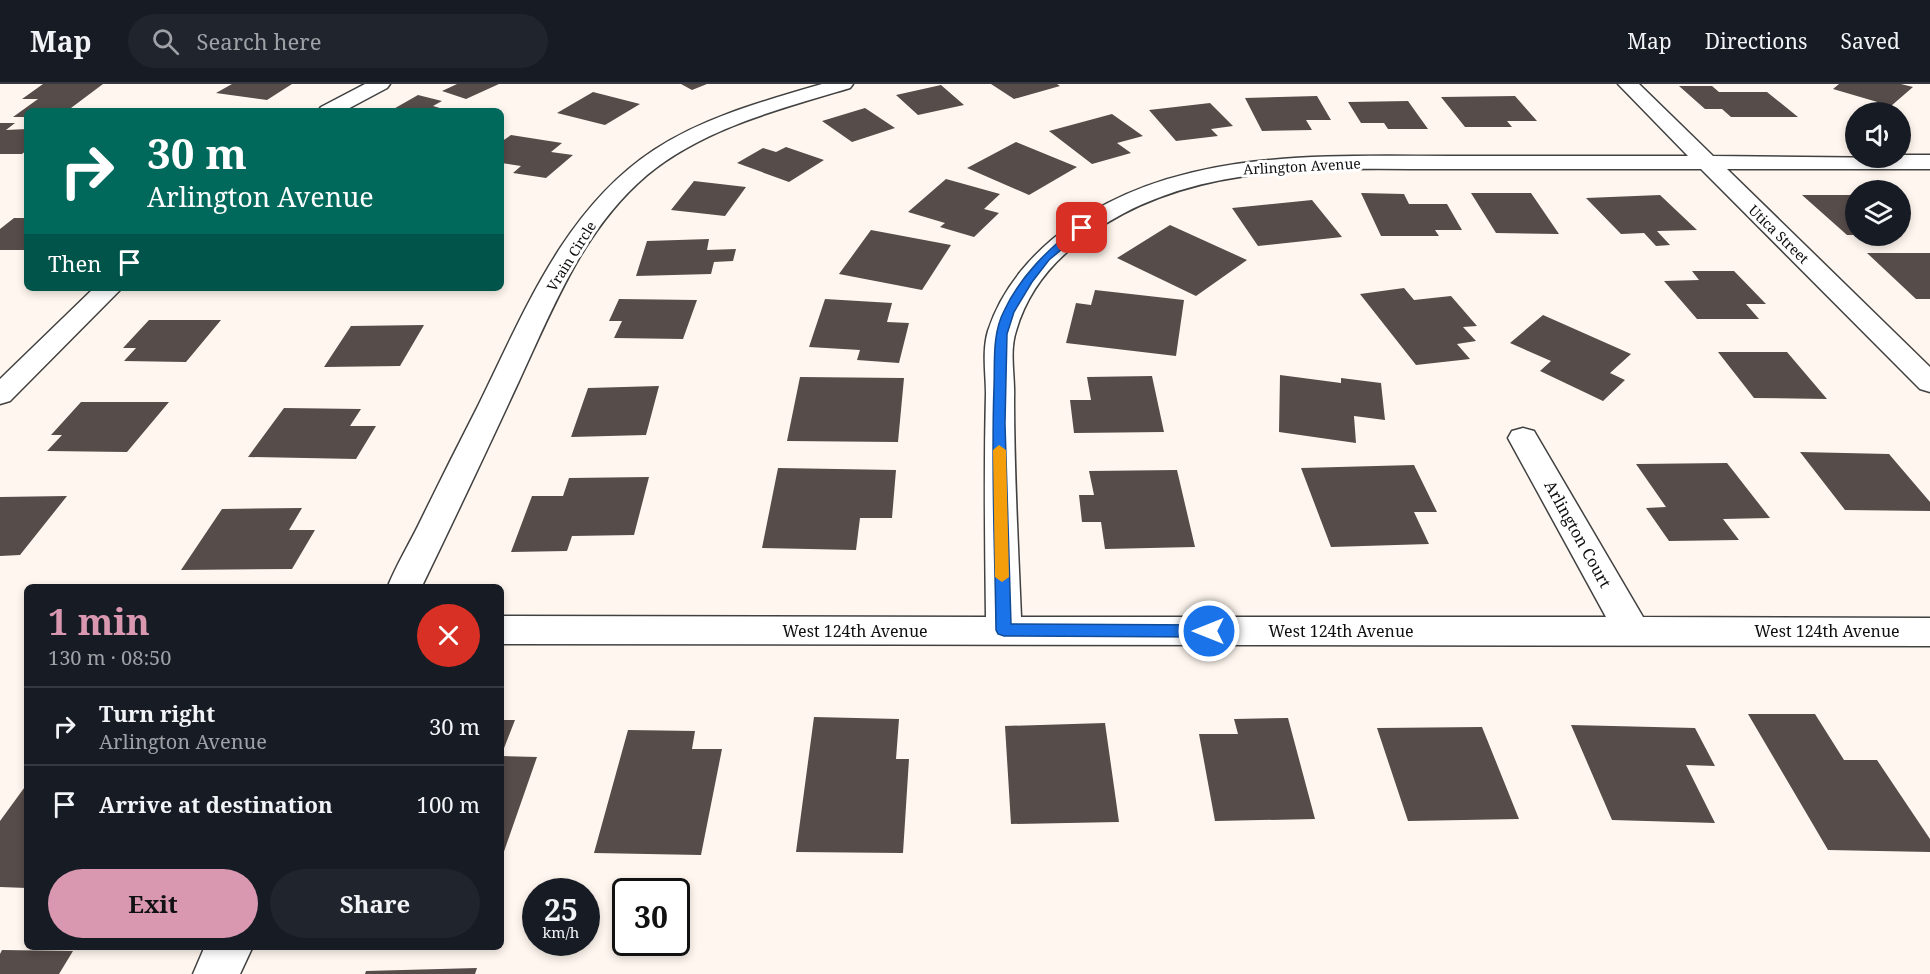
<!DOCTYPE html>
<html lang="en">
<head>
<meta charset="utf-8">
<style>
  body { margin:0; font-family:"Noto Serif",serif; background:#20242c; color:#f1f3f6; height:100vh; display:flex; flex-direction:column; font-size:22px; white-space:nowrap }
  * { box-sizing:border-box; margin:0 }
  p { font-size:20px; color:#9ea1a6 }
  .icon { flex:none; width:33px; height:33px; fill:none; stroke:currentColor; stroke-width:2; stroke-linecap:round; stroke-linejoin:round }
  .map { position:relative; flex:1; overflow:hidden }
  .drawer { position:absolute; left:24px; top:500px; width:480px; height:366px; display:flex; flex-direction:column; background:#171b24; border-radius:9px; box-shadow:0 3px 9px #0003 }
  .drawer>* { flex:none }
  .guide { position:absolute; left:24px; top:24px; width:480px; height:183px; border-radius:9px; box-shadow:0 3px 9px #0003; background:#00695c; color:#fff; overflow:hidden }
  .controls { position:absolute; left:1845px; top:18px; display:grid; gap:12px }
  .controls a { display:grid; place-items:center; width:66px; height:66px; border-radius:50%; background:#171b24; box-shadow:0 3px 9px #0003; font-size:30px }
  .speed { position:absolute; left:522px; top:794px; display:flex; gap:12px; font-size:30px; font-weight:700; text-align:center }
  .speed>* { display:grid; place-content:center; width:78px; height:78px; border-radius:50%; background:#171b24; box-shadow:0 3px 9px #0003; line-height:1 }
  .speed small { font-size:15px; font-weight:400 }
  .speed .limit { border:3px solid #111; border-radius:9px; background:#fff; color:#111 }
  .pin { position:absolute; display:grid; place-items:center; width:51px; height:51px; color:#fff; margin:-26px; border-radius:12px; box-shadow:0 3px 9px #0006 }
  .me { position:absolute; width:66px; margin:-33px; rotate:270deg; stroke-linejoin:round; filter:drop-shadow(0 0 4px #0008) }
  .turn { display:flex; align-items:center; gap:21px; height:126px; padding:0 24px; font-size:27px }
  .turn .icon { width:78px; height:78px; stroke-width:2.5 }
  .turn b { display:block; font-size:42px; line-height:51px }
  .then { display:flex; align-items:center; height:57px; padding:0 24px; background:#0003; gap:12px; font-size:22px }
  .round { display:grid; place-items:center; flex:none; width:63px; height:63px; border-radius:32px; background:#20242c }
  .overview { display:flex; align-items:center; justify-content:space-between; height:102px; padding:0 24px }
  h1 { font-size:36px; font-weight:700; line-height:45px; color:#d998b0 }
  .cta { display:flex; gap:12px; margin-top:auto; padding:12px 24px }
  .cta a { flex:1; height:69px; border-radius:36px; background:#d998b0; color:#111; font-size:24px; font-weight:700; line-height:69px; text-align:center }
  .cta a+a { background:#20242c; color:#f1f3f6 }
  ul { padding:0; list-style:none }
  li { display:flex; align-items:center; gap:18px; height:78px; padding:0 24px; border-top:2px solid #363941 }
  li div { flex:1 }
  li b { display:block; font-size:22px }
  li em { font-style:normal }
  header { display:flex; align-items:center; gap:36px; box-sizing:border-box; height:84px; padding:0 30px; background:#171b24; border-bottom:2px solid #363941 }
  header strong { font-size:28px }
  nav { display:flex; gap:33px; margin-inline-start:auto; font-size:21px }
  .search { width:420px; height:54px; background:#20242c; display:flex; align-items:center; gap:15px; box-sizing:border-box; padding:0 21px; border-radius:33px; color:#9ea1a6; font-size:22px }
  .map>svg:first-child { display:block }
  .building { fill:#564c4a }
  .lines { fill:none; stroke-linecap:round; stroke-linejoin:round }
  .street-casing { stroke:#414141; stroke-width:3 }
  .street { fill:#fff; fill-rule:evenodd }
  .route { fill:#1a73e8; stroke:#114b97; stroke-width:1.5 }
  .slow { fill:#f59e0b }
  .labels { text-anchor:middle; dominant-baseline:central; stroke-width:6; stroke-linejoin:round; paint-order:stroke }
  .far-street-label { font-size:14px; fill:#0e0e0e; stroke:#fff }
  .street-label { font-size:16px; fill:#0e0e0e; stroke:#fff }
</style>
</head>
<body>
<header>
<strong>Map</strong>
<div class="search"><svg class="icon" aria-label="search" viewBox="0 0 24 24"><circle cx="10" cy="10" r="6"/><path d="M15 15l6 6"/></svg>Search here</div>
<nav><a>Map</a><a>Directions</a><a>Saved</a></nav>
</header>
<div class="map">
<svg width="1930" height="890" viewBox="0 0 1930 890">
  <rect width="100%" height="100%" fill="#fff7ef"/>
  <path class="building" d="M43,0H103L67,27H27V33H13L38,15H22Z
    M232,0H292L267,16L216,9Z
    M457,0H499L466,15L442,7Z
    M681,0H707L692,6Z
    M991,0H1057L1060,2L1014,15Z
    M1839,0H1901L1913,3L1891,22L1833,5Z
    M941,1L964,21L918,31L896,11Z
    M1679,2H1712L1719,8H1767L1798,33H1731L1722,25H1705Z
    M593,8L640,20L605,41L557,29Z
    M418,11L442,17L433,22L450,27H390Z
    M1317,12L1331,36H1306L1312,46L1262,47L1245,14Z
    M1515,12L1537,37H1507L1512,43H1465L1441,13Z
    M1408,17L1428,45H1388L1384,39H1361L1348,18Z
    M1210,19L1233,42L1211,45L1218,52L1176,57L1149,26Z
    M865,24L895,44L852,58L822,37Z
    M1112,30L1143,52L1117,59L1131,69L1092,80L1049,47Z
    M0,39H15L6,46L27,45V66L22,70H0Z
    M511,51L562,59L551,68L573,71L546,94L513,89L521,82L501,79V58Z
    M1016,58L1077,83L1029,111L967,84Z
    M786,63L824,76L789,98L737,79L763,64L776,68Z
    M946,95L1000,110L984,125L999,129L974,153L940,143L945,139L908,128Z
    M694,97L746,103L725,132L671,126Z
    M1361,109L1404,110L1409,120H1447L1462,146H1435L1439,152H1381Z
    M1471,109H1531L1559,150L1496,149Z
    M1660,111L1697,146L1657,147L1670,161L1656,162L1644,149L1621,150L1586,114Z
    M1802,111H1856V151H1847Z
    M1312,116L1342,153L1258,162L1232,124Z
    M14,134H27V166H0V145Z
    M1170,141L1247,176L1196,212L1117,174Z
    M871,146L951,161L922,206L839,190Z
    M709,155L707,166L736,165L733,177L714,178L711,190L636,192L647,157Z
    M1867,169H1930V215H1916Z
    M1692,187H1734L1766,220H1746L1759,235H1697L1664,197L1699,196Z
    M403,204H459L457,207L403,206Z
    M1404,204L1414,216L1451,212L1477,242L1463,243L1476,257L1457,260L1470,275L1416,281L1360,210Z
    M1095,206L1184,216L1176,272L1066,259L1076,219L1091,221Z
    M619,215L697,216L683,255L614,254L622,237H609Z
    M825,215L892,219L887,238L909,239L899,279L857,276L860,266L809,263Z
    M1543,231L1631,270L1610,289L1625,296L1603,317L1540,287L1551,277L1510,259Z
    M149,236H221L186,278L124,277L136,264H123Z
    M424,241L400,282L324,283L351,242Z
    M1718,268H1787L1827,315L1754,314Z
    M1280,291L1341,299V294L1381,299L1385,336L1354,332L1356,359L1279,348Z
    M1152,292L1164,348L1074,349L1070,316H1091L1087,293Z
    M800,293L904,294L898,358L787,357Z
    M659,302L646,351L571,353L588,304Z
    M81,318H169L127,368L47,367L62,351H51Z
    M284,324L361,325L350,342H376L356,375L248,373Z
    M1800,368L1889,370L1930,418V427L1845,426Z
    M1727,379L1770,434L1723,435L1739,456L1669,457L1646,424L1666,423L1636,380Z
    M1414,381L1437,428H1414L1429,460L1331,463L1301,384Z
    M778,384L896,386L892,434H860L856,466L762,464Z
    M1177,386L1195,463L1105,465L1101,438H1082L1079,411H1094L1089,387Z
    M649,393L634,451L572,452L567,467L511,468L532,412H563L569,394Z
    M67,412L20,471L0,472V413Z
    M302,424L289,446H315L292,485L181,486L222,425Z
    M1748,630H1815L1844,676H1877L1930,755V768L1828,766Z
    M814,633L899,635L896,675H909L903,769L796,768Z
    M1288,634L1315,735L1215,737L1199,650H1238L1234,635Z
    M501,636H515L501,672L537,673L501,776Z
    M1105,639L1119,738L1011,740L1005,642Z
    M1571,641L1695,644L1715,682L1686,681L1715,739L1612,736Z
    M1482,643L1519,735L1408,737L1377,644Z
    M628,646L695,647L692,665H722L701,771L594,769Z
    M27,700V804L0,803V737Z
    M2,866L73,867L59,890H0V870Z
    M477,884L475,890H365L366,887Z"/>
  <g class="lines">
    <defs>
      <path id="street" d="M365,0H390L387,4L344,27H318L321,23Z
        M822,0H853L850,4C780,25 704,44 647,91C583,145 553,224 519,297C487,366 455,434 422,502H388C396,482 408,462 418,442C437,403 457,363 477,324C523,231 563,126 654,66C704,33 764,17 822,0Z
        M1618,0H1639L1713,72L1900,74V71H1930V85H1727L1930,283V308L1920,305L1701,85C1621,85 1542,85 1462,85C1336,86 1198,73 1090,150C1055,174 1028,205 1016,247C1009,268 1015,292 1014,314C1014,387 1018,460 1021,533H1606L1508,354L1512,347L1523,344L1534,347L1643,533L1930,534V562L501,560V532L986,533C985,458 984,384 986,310C986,290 982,267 988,247C1002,203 1034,167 1071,141C1182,64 1322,72 1450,72C1529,72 1609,72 1688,72Z
        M94,204H122L10,317L0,320V295Z
        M205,862H253L240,890H193Z"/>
    </defs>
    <use href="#street" class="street-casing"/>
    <use href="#street" class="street"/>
  </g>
  <path class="route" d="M1078,141L1087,144L1049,176L1032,198L1014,228L1007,250L1005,339L1011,540L1209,541L1214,543L1216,547L1214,551L1209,553L1004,552L998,550L996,546C995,465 991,384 994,303C995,278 992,250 1004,227C1021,191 1048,166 1078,141Z"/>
  <path class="slow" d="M999,361L1006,366L1009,493L1002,498L995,493L993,366Z"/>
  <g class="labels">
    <g class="far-street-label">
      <text transform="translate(1302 82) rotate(-3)">Arlington Avenue</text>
      <text transform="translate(1779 150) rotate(44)">Utica Street</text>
      <text transform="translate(571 172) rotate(-58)">Vrain Circle</text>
    </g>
    <g class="street-label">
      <text transform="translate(1578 450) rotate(61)">Arlington Court</text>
      <text x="855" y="547">West 124th Avenue</text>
      <text x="1341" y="547">West 124th Avenue</text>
      <text x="1827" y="547">West 124th Avenue</text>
    </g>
  </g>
</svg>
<div class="controls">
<a><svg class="icon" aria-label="sound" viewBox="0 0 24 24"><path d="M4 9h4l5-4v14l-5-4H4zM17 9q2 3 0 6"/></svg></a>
<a><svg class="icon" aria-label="layers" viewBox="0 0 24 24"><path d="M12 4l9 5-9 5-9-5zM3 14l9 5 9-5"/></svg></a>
</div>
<div class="speed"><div>25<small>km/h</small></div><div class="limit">30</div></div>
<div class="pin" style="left:1082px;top:144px;background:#d93025"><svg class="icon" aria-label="arrive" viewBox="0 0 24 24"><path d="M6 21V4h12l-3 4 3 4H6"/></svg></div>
<svg class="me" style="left:1209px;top:547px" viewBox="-20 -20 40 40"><circle r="17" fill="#1a73e8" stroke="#fff" stroke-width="3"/><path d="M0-11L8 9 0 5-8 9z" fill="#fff"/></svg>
<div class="guide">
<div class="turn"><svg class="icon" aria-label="right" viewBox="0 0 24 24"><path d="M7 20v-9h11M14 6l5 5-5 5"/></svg><div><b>30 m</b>Arlington Avenue</div></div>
<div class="then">Then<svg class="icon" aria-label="arrive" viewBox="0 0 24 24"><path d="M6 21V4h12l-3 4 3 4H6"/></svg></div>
</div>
<section class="drawer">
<div class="overview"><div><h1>1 min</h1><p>130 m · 08:50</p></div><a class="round" style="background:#d93025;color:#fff"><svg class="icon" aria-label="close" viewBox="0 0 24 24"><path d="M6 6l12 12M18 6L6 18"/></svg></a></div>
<ul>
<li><svg class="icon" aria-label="right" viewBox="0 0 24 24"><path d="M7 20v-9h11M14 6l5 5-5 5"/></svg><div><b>Turn right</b><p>Arlington Avenue</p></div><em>30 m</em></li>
<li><svg class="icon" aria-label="arrive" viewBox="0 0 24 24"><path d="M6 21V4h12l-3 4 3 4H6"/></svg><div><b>Arrive at destination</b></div><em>100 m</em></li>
</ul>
<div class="cta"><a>Exit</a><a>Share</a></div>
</section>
</div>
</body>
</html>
